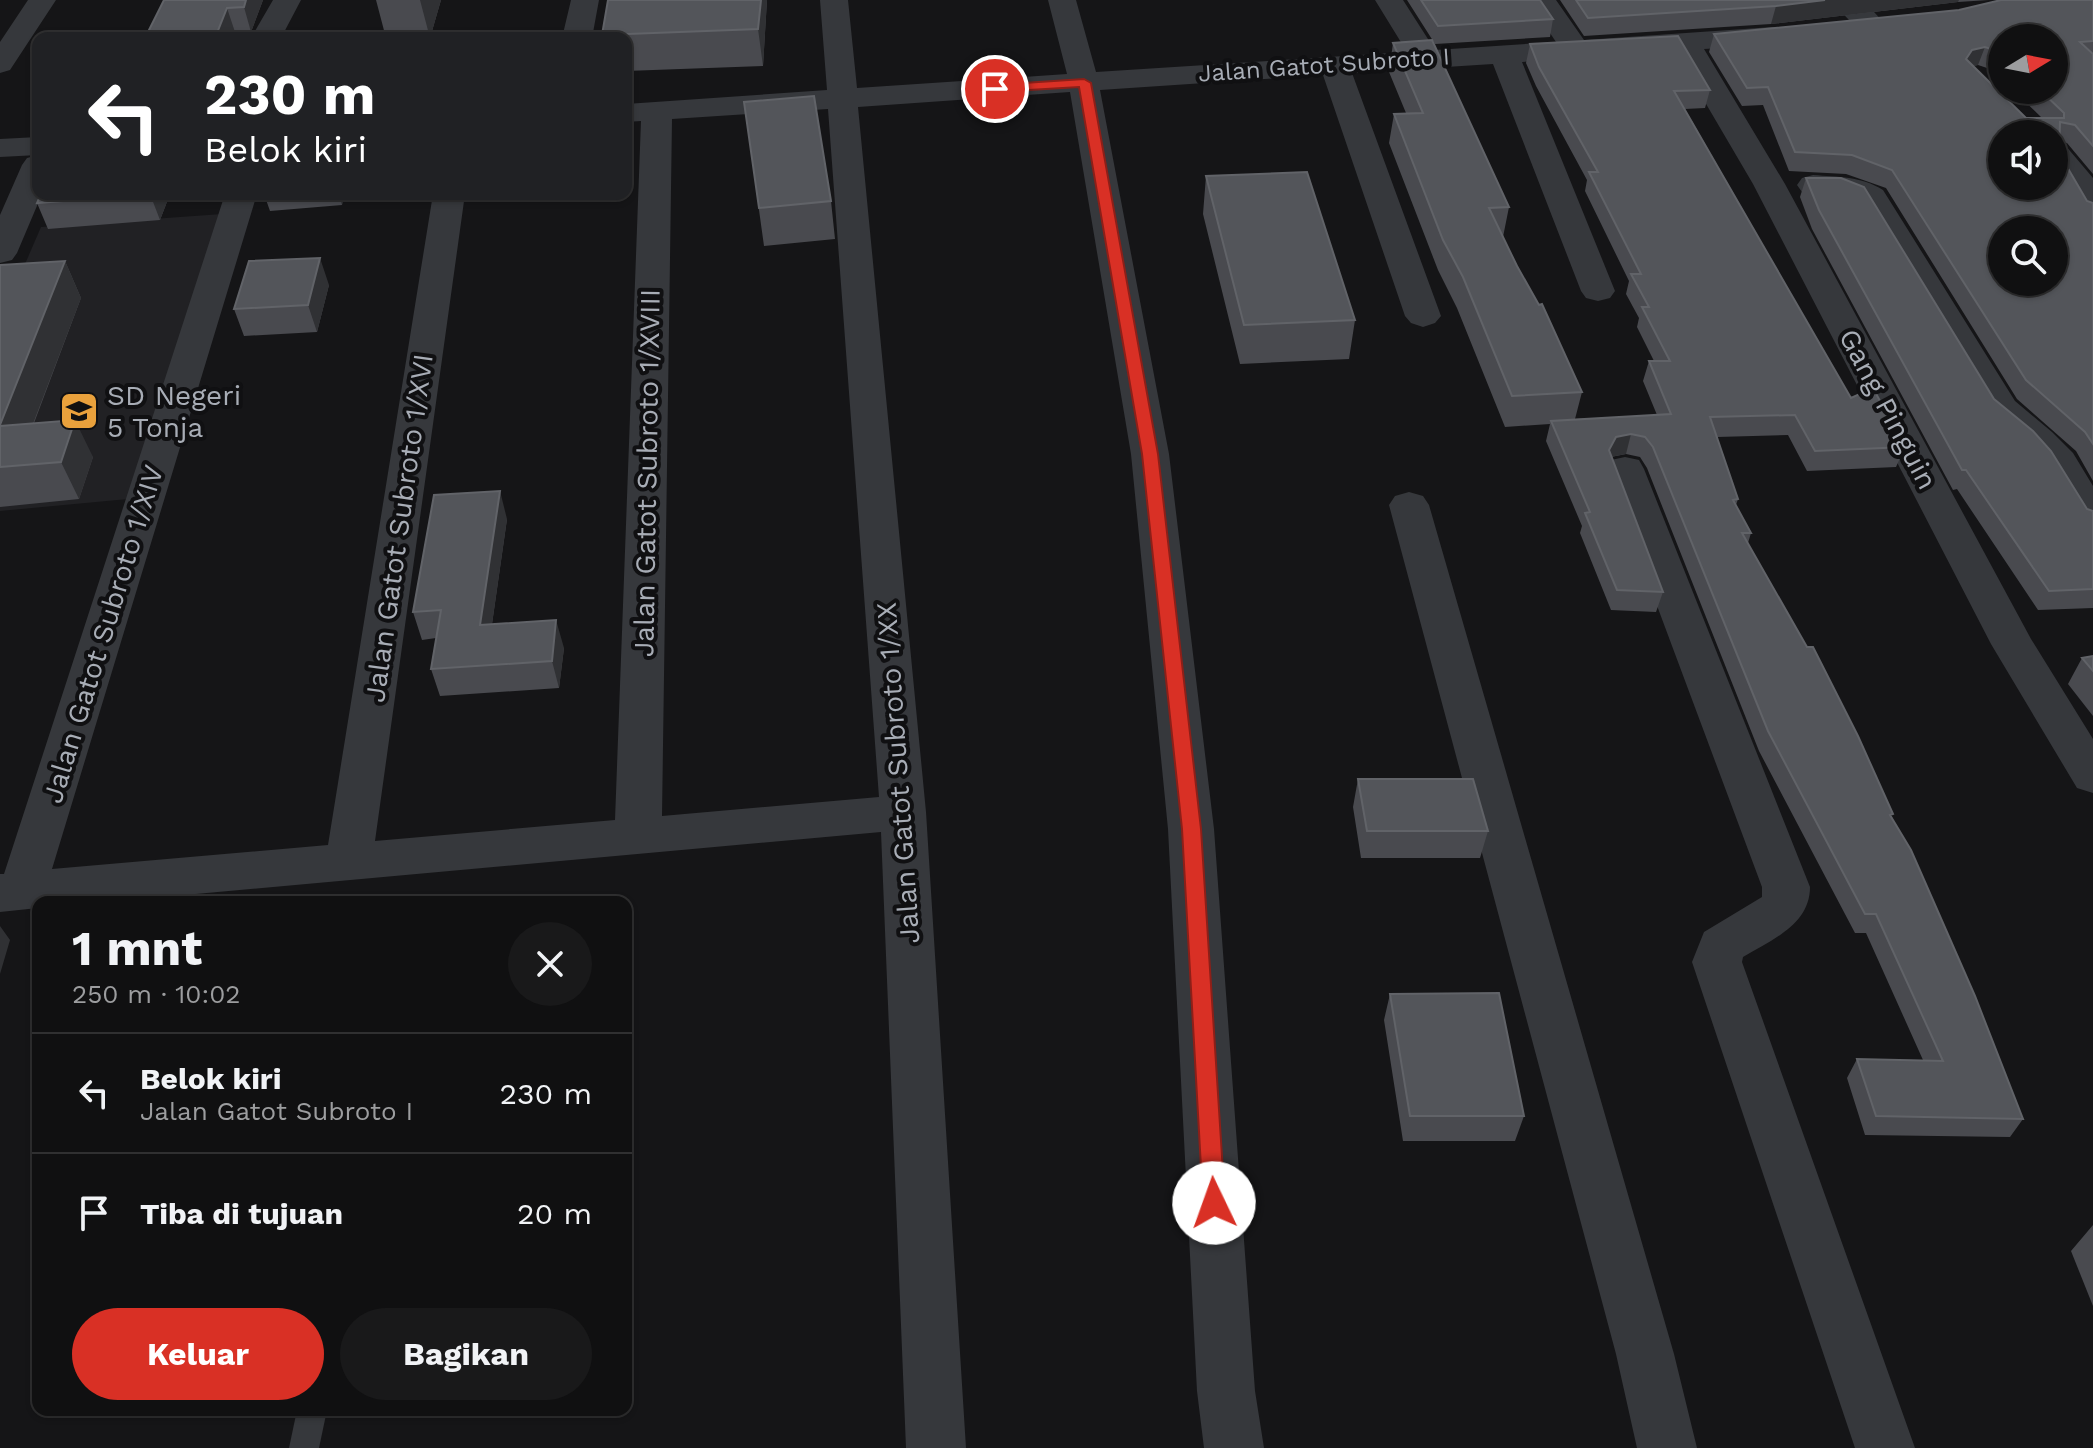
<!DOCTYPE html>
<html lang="id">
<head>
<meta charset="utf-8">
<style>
  body { margin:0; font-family:"Work Sans",sans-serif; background:#19191a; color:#f1f3f6; height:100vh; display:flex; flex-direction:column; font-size:30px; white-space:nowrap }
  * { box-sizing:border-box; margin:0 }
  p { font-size:26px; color:#9c9d9f }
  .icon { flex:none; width:44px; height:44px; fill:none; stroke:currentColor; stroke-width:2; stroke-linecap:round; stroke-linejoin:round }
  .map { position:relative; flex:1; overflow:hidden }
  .drawer { position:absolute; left:32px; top:896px; width:600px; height:520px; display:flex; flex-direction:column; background:#101011; border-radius:16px; box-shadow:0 2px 6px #0004,0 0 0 2px #303031 }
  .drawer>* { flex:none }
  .guide { position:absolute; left:32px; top:32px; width:600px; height:168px; border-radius:16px; box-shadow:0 2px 6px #0004,0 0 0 2px #303031; background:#202124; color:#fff; overflow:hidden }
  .needle { width:52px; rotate:80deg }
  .buttons { position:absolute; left:1988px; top:24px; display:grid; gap:16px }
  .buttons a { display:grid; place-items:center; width:80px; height:80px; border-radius:50%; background:#101011; box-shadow:0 2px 6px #0004,0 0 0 2px #303031; font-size:40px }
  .pin { position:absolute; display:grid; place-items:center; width:68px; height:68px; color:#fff; margin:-34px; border:4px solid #fff; border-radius:50%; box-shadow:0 2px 8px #0007 }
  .me { position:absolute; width:88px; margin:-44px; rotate:357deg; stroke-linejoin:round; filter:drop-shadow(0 0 6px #0008) }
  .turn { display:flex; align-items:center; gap:28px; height:168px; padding:0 40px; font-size:36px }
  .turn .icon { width:104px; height:104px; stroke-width:2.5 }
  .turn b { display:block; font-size:56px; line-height:68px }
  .round { display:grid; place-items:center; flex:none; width:84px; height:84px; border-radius:42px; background:#19191a }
  .headline { display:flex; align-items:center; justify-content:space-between; height:136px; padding:0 40px }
  h1 { font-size:48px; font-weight:700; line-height:60px }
  .primary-button { display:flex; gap:16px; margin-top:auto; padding:16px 40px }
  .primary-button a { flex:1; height:92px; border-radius:48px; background:#d93025; color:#fff; font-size:32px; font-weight:700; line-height:92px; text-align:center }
  .primary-button a+a { background:#19191a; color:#f1f3f6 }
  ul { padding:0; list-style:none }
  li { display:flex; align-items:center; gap:24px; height:120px; padding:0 40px; border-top:2px solid #303031 }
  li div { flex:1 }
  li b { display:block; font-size:30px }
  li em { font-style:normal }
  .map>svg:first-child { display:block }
  .built { fill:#212124 }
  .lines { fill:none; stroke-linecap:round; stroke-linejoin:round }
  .lane { fill:#36383c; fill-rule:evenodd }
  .street { fill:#36383c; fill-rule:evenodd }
  .wall { fill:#494a4f; fill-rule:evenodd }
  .shaded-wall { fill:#303134 }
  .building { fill:#53555a; stroke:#616368; stroke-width:2; fill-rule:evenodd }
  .route { fill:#d93025; stroke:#8d1f18; stroke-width:2 }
  .labels { text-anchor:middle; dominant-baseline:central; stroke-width:8; stroke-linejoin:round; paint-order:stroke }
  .far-street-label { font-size:24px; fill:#a8adb6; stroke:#101012 }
  .poi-label { font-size:28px; fill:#a8adb6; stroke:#101012; text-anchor:start }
  .street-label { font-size:28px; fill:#a8adb6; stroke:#101012 }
</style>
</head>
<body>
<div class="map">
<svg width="2093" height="1448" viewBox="0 0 2093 1448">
  <rect width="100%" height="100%" fill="#151517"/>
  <path class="built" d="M222,214L128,499L0,511V322L41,227Z"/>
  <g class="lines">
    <path class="lane" d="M297,1410H327L319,1448H289Z"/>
    <path class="street" d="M28,0H56L10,70L0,73V42Z
      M273,0H301L281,38H251Z
      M571,0H599L592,38H562Z
      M820,0H848L857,88L1067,74L1048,0H1076L1096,72L1407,52L1375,0H1403L1435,50L1556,42L1528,0H1556L1584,40L1773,27L1783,30L1788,36L1783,42L1773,45L1704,49L1785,184L2031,639L2093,739V793L2077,788L1991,644L1753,184L1675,51L1522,62L1615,291L1610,298L1598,301L1586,298L1581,291L1493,64L1352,73L1441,316L1435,323L1423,327L1411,323L1405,316L1323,75L1100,90L1169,454L1214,829L1255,1391L1264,1448H1204L1197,1391L1168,829L1131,454L1070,92L858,107L926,812L966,1448H906L881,832L108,902H38V908L0,912V874H4L225,194H257L52,869L328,845L433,194H465L375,841L615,820L641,121L626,122V104L827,90ZM828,109L879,797L662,816L672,119Z
      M1833,0H1863L1886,25L1882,31C1860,37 1845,17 1833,0Z
      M38,137V155L0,157V139Z
      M2054,143L2065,145L2093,178V222L2081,219L2063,183L2054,172Z
      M38,155V194H42L17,253L12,260L0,263V215L22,165L27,158Z
      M1813,175C1838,177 1861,176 1883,190L2015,401L2052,432L2073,453L2093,486V531L2079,527L2044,469L2026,448L1988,417L1858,203L1850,197L1802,192L1797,185L1802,178Z
      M1625,457L1639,460L1644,469L1810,887C1810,925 1771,940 1743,957L1742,962L1915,1448H1855L1692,962L1704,932L1762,897V887L1606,469L1611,460Z
      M1409,492L1423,496L1429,505L1674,1354L1697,1448H1637L1616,1354L1389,505L1395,496Z"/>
  </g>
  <path class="wall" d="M164,0H263L251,32H235Z
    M376,0H441L430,38H386Z
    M608,0H767L763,66L626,71V38H602V35Z
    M1407,0H1540L1553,19L1550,37L1435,44Z
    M1560,0H1989L1958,2L1771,24L1584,36Z
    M2093,0V174L2067,143L2059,142V153L2087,201L2093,203V481L2076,451L2017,399L1886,188L1846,174L1789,171L1763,105L1742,106L1709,52L1714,34L1959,10ZM2002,38L2054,90H2013L2042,118H2026L1973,66L1978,65L1990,69L2002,80Z
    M1393,43L1509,207L1503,237L1582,392L1575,419L1657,415L1643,381L1649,361H1654L1637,327L1639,318L1626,294L1629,281L1585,191L1587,180L1536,86L1526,63L1530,44L1710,90L1705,108L1685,109L1851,398L1905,447L1896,467L1807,471L1788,435L1717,437L1738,499L1736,505L1751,533L1748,543L1892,817L2023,1119L2010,1137L1865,1135L1847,1078L1857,1059L1923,1060L1866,933H1855L1759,751L1647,468L1640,457L1626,454L1611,457L1663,592L1656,612L1611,610L1580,533L1582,526L1546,441L1550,424L1505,427L1457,308L1438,270L1389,143L1394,114L1406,113L1389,72Z
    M744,102L831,201L835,239L764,246Z
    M1206,176L1355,320L1349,359L1240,364L1203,214Z
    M1806,178L2087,509L2093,511V608L2038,610L1957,489L1953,490L1812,229L1800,197Z
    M41,194H170L160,220L48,229L37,203Z
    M264,194H344L342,205L270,211Z
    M65,261L81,298L34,423L93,457L79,499L0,507V265Z
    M329,285L317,332L244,336L234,309Z
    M507,519L492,624L564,648L559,688L440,696L431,669L436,638L422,640L413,612Z
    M2093,656V716L2068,684L2082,658Z
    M1358,779L1488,831L1480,858H1361L1353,807Z
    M1390,994L1524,1116L1515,1141H1403L1384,1020Z
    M2093,1225V1306L2071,1251Z"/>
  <path class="shaded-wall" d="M246,0H263L251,32L244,7Z
    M420,0H441L430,38Z
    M761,0H767L763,66L758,29Z
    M1825,0H1959L1958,2L1771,24L1776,6Z
    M227,8L235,32L233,38H215Z
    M1985,47L1978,65L1965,68L1966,59L1972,50Z
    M150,194H170L160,220Z
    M339,194H344L342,205Z
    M320,258L329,285L317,332L308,305Z
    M65,261L81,298L18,463L0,425Z
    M75,420L93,457L79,499L61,462Z
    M1631,434L1626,454L1610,457L1609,450L1616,437Z
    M500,491L507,519L488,652L480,625Z
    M556,620L564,648L559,688L552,661Z
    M0,926L10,940L0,974Z"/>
  <path class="building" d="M164,0H246L244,7L227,8L215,38H145Z
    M608,0H761L758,29L602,35Z
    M1421,0H1540L1553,19L1438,26Z
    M1576,0H1825L1776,6L1588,18Z
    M2001,0H2093V41L2080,42L2093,54V146L2075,125L2060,122L2059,153L2087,201L2093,203V444L2085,432L2026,380L1892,170L1852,155L1795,152L1768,87L1747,88L1714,34L1959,10ZM2002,38H2054V90H2040L2064,113V118H2026L1966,59L1972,50L1985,47L1997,51L2002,55ZM2002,134H2054V186H2002ZM2002,230H2054V282H2002Z
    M1678,36L1710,90L1674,91L1851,398L1873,388L1905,447L1815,451L1795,415L1710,417L1738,499L1733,500L1751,533H1742L1807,647H1813L1858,736L1893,814L1890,815L1911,850L1975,996L2023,1119L1876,1116L1857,1059L1943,1061L1876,914H1865L1768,731L1653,447L1645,437L1631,434L1616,437L1609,450L1663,592L1617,590L1585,513L1590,512L1551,421L1671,414L1649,361H1670L1642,307H1649L1631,274H1641L1589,172H1598L1539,67L1530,44Z
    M1432,40L1509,207L1489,208L1517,266L1539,305L1542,304L1582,392L1512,396L1463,277L1443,240L1394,114L1423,113L1393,43Z
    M814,96L831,201L759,208L744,102Z
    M1307,172L1355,320L1244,325L1206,176Z
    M1806,178H1841L1864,187L1994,399L2033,431L2051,451L2087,509L2093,511V589L2049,591L1966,470H1962L1819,210Z
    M41,194H150L37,203Z
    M320,258L308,305L234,309L249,261Z
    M65,261L0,425V265Z
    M75,420L61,462L0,467V426Z
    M500,491L480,625L556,620L552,661L431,669L441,610L413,612L434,495Z
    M2093,656V671L2082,658Z
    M1358,779H1473L1488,831H1367Z
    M1499,993L1524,1116H1410L1390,994Z"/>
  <path class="route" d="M1084,79L1091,83L1158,454L1201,829L1225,1203L1222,1211L1214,1214L1206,1211L1203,1203L1182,829L1142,454L1079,87L995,92L988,89L995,85Z"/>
  <defs>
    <symbol id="school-square" viewBox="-11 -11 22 22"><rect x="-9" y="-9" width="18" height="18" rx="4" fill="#e9a13c" stroke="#101012"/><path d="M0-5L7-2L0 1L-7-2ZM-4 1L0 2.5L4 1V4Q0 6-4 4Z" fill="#111"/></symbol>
  </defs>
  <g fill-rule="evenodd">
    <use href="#school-square" x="57" y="389" width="44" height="44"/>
  </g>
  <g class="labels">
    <g class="far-street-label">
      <text transform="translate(1324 65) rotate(-4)">Jalan Gatot Subroto I</text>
    </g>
    <g class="poi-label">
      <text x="107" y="395">SD Negeri<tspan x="107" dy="32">5 Tonja</tspan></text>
    </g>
    <g class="street-label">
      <text transform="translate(1888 409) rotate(62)">Gang Pinguin</text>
      <text transform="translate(647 473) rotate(-89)">Jalan Gatot Subroto 1/XVIII</text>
      <text transform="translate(399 528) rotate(-82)">Jalan Gatot Subroto 1/XVI</text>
      <text transform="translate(103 634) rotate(-73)">Jalan Gatot Subroto 1/XIV</text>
      <text transform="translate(898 773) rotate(-94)">Jalan Gatot Subroto 1/XX</text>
    </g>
  </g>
</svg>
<div class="buttons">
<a><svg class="needle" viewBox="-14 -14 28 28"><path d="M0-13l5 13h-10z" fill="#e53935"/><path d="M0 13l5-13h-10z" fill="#9c9d9f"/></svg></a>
<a><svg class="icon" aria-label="sound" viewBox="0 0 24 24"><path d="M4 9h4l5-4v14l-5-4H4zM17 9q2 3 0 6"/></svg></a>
<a><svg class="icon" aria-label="search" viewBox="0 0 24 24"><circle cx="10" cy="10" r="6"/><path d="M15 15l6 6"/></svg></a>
</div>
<div class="pin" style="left:995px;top:89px;background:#d93025"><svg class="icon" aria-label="arrive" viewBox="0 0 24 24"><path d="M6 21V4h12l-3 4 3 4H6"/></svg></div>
<svg class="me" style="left:1214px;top:1203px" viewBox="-20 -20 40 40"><circle r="19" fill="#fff"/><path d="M0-13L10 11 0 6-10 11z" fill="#d93025"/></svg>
<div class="guide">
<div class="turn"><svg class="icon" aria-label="left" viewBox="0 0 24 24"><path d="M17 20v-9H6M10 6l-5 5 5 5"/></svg><div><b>230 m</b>Belok kiri</div></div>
</div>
<section class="drawer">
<div class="headline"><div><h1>1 mnt</h1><p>250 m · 10:02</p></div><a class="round"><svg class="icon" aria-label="close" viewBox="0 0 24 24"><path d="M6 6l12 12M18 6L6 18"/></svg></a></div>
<ul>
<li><svg class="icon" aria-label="left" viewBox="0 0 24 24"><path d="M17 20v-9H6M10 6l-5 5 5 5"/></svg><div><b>Belok kiri</b><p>Jalan Gatot Subroto I</p></div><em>230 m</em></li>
<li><svg class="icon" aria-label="arrive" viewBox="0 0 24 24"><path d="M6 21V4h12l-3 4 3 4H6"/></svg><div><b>Tiba di tujuan</b></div><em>20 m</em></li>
</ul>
<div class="primary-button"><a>Keluar</a><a>Bagikan</a></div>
</section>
</div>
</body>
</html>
